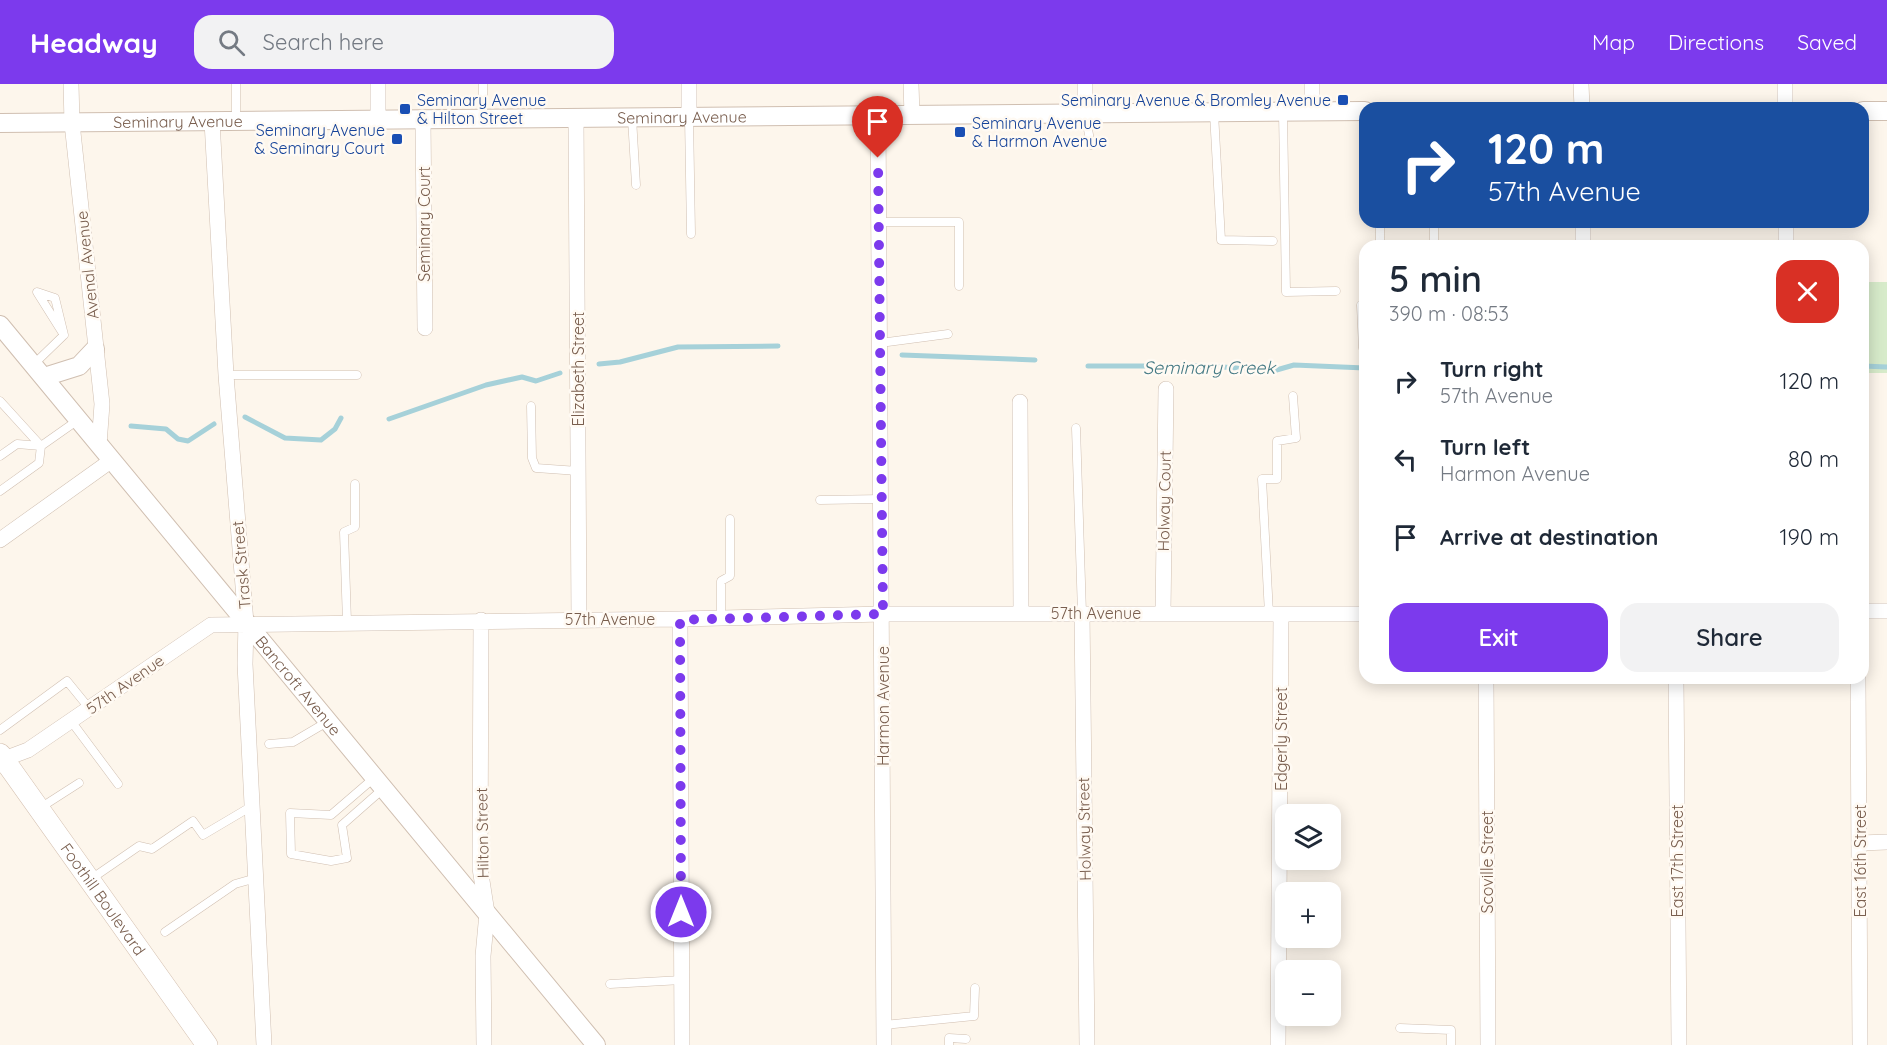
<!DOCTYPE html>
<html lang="en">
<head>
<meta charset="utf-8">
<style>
  body { margin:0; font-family:Quicksand,sans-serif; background:#f2f2f3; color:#1f2937; height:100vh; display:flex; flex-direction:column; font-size:22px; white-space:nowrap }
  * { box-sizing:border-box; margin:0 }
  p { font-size:20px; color:#747a83 }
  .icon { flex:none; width:33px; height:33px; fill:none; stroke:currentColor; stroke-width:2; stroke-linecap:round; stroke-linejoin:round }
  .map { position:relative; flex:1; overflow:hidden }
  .drawer { position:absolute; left:1359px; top:156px; width:510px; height:444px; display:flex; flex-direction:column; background:#fff; border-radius:18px; box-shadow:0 3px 15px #0003 }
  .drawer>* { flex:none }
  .guide { position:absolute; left:1359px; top:18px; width:510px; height:126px; border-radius:18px; box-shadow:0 3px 15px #0003; background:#1a4fa0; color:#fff; overflow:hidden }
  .buttons { position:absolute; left:1275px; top:720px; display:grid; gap:12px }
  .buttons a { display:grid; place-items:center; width:66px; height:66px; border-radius:12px; background:#fff; box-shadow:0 3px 15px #0003; font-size:30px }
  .pin { position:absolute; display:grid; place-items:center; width:51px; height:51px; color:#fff; margin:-62px -26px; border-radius:50% 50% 50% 0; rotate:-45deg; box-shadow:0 0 6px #0007 }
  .pin .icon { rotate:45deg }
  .me { position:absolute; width:66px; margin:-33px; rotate:0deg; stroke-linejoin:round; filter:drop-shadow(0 0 4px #0008) }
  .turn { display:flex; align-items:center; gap:21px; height:126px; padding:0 30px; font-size:27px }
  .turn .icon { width:78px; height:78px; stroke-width:2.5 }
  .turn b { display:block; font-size:42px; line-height:51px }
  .round { display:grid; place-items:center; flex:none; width:63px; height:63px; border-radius:18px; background:#f2f2f3 }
  .overview { display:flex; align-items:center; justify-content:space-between; height:102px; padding:0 30px }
  h1 { font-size:36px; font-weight:600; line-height:45px }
  .cta { display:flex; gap:12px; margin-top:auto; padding:12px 30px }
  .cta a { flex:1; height:69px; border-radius:18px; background:#7c3aed; color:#fff; font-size:24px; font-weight:600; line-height:69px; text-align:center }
  .cta a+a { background:#f2f2f3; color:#1f2937 }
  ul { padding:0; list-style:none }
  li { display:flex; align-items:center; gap:18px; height:78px; padding:0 30px }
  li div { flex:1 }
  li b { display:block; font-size:22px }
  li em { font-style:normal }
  header { display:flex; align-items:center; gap:36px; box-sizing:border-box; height:84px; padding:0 30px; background:#7c3aed; color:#fff }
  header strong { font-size:28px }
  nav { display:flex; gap:33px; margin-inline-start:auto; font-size:21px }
  .search { width:420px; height:54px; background:#f2f2f3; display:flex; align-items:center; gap:15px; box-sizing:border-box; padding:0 21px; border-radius:18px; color:#747a83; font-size:22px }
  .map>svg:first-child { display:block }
  .green { fill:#d7ebca }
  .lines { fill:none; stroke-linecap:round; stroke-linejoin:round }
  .stream { stroke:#a6d1d9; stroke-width:5 }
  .service-casing { stroke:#d0bfb1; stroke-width:9 }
  .minor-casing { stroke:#d0bfb1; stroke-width:16 }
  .tertiary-casing { stroke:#d0bfb1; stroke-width:20 }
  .secondary-casing { stroke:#d5c1b1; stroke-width:22 }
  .service { stroke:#fff; stroke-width:8 }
  .minor { stroke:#fff; stroke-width:15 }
  .tertiary { stroke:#fff; stroke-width:18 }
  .secondary { stroke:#fff; stroke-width:21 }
  .route { stroke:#7c3aed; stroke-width:10; stroke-dasharray:0 18 }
  .transit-dot { fill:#1a4fb4; stroke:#fffaf3; stroke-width:2 }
  .labels { text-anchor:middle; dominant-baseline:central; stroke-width:5; stroke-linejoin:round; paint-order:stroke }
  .transit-label { font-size:16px; fill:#164399; stroke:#fffaf3; text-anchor:start }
  .street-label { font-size:16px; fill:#795e4e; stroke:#fffaf3 }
  .water-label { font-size:18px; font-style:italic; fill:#447984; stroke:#fffaf3 }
</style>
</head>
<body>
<header>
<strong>Headway</strong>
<div class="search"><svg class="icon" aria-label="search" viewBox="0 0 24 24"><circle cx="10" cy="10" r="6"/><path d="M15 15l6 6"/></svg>Search here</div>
<nav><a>Map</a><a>Directions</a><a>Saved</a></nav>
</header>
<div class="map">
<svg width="1887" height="961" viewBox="0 0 1887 961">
  <rect width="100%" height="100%" fill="#fdf6ec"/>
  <path class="green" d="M1863,198H1887V289H1863Z"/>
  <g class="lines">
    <path class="stream" d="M902,271L1035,276
      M599,280L620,278L678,263L778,262
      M1088,282H1211L1273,287L1294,281L1365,284
      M1863,282L1887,283
      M245,333L285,354L321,356L335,345L341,334
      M389,335L486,301L522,293L536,297L560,289
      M131,342L166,345L178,355L188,357L214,340"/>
    <defs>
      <path id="service" d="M483,0V34
        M1283,28L1286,208L1336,207
        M1214,29L1221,156L1273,157
        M1085,30L1091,61
        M689,33L691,150
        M632,34L636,101
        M236,36V0
        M879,138H959V202
        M1380,138V162
        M1434,138V162
        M880,259L948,250
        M1363,264L1361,221H1365
        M33,281L64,251L55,214L37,208L64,251
        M226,291H357
        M0,317L41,362L39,379L0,407
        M531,322L532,374L536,384L578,387
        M1076,344L1082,529
        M0,372L17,360L41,362L78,336
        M820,416L882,415
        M1269,530L1262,395H1277V357L1296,354L1293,312
        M721,534V497L730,492V435
        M347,538L344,448L355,443V400
        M71,637L118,700
        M0,646L67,597L89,624
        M269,660L293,658L327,638
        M374,694L331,731L290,729L291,770L331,777L347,774L342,741L384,704
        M40,724L79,699
        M91,795L139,762L152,765L193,737L203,751L252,722
        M165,848L235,800L256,794
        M610,900L682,896
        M884,941L974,932L975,904
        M1400,944L1451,946V961
        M949,961V954L966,955"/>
      <path id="minor" d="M71,0L72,39L102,320L99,361
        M378,0V36
        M689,0V33
        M911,0L912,31
        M1085,0V30
        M1312,0V28
        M1581,0L1582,24
        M1785,0V24
        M878,32L884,961
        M576,34L579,535
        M423,36L425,244
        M212,37L226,291L246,539L245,580L264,961
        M1583,138V162
        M1786,138V162
        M1020,318L1021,529
        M0,456L112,376
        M1863,527H1887
        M1082,529L1087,961
        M1163,529L1166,305
        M680,535L682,961
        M481,536L480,784L487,829L483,872L484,961
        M1486,594L1488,961
        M1676,594L1679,961
        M1858,594L1860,961
        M0,681L4,675L28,666L211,541L680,535L883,530H1365
        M1861,759L1887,758
        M1278,961L1281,530"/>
      <g id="tertiary">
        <path d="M1863,27H1887"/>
        <path id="s1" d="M0,39L1365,27"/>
        <path id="s2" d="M0,241L596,961"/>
        <path d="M44,293L79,282L95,265"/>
      </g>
      <g id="secondary">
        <path id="s3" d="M0,670L207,961"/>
      </g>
    </defs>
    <use href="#service" class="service-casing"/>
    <use href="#minor" class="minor-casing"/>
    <use href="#tertiary" class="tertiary-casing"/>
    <use href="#secondary" class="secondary-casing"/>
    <use href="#service" class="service"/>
    <use href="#minor" class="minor"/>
    <use href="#tertiary" class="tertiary"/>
    <use href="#secondary" class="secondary"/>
  </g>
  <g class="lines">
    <path class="route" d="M681,828L680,536L883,530L878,74"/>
  </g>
  <g class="transit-dot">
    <rect x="1337" y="10" width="12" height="12" rx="3"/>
    <rect x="399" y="19" width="12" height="12" rx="3"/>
    <rect x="954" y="42" width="12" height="12" rx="3"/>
    <rect x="391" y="49" width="12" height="12" rx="3"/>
  </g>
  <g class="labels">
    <g class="transit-label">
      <text x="417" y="16">Seminary Avenue<tspan x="417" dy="18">&amp; Hilton Street</tspan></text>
      <text x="1331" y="16" text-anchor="end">Seminary Avenue &amp; Bromley Avenue</text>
      <text x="972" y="39">Seminary Avenue<tspan x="972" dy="18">&amp; Harmon Avenue</tspan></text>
      <text x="385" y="46" text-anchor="end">Seminary Avenue<tspan x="385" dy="18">&amp; Seminary Court</tspan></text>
    </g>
    <g class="street-label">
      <text stroke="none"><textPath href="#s1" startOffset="682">Seminary Avenue</textPath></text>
      <text stroke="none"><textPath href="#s1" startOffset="178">Seminary Avenue</textPath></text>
      <text transform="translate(424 140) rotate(-90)">Seminary Court</text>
      <text transform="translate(87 181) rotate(-96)">Avenal Avenue</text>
      <text transform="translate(578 285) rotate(-90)">Elizabeth Street</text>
      <text transform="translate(1164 417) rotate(-89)">Holway Court</text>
      <text transform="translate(241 481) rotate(-95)">Trask Street</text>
      <text x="1096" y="529">57th Avenue</text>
      <text x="610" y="535">57th Avenue</text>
      <text transform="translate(125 600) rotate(-35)">57th Avenue</text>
      <text stroke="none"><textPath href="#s2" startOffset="468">Bancroft Avenue</textPath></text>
      <text transform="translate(883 622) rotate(-90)">Harmon Avenue</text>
      <text transform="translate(1281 655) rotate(-90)">Edgerly Street</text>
      <text transform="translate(1084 745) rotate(-91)">Holway Street</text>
      <text transform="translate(482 749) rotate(-91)">Hilton Street</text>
      <text transform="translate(1677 777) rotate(-90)">East 17th Street</text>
      <text transform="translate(1860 777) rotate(-90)">East 16th Street</text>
      <text transform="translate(1487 778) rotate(-90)">Scoville Street</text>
      <text stroke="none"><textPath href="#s3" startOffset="178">Foothill Boulevard</textPath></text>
    </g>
    <g class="water-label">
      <text x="1209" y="283">Seminary Creek</text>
    </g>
  </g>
</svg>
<div class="buttons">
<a><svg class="icon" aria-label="layers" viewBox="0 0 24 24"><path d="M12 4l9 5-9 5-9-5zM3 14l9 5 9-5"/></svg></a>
<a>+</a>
<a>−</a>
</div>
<div class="pin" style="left:878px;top:74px;background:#d93025"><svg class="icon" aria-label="arrive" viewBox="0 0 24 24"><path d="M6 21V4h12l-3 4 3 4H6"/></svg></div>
<svg class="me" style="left:681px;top:828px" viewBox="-20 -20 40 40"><circle r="17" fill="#7c3aed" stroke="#fff" stroke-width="3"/><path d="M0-11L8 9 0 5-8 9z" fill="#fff"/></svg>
<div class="guide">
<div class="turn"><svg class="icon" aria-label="right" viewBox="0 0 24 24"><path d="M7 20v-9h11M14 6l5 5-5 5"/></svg><div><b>120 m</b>57th Avenue</div></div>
</div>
<section class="drawer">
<div class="overview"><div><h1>5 min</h1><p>390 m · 08:53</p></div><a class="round" style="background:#d93025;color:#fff"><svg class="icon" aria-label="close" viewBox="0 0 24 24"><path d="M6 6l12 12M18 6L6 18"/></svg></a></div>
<ul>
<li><svg class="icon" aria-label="right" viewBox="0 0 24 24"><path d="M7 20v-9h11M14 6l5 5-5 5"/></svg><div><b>Turn right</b><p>57th Avenue</p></div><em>120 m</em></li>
<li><svg class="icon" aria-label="left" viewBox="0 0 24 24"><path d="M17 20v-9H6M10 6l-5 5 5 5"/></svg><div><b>Turn left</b><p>Harmon Avenue</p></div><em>80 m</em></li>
<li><svg class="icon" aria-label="arrive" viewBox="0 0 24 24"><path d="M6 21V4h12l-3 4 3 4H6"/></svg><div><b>Arrive at destination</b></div><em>190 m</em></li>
</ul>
<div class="cta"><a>Exit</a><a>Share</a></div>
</section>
</div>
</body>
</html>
